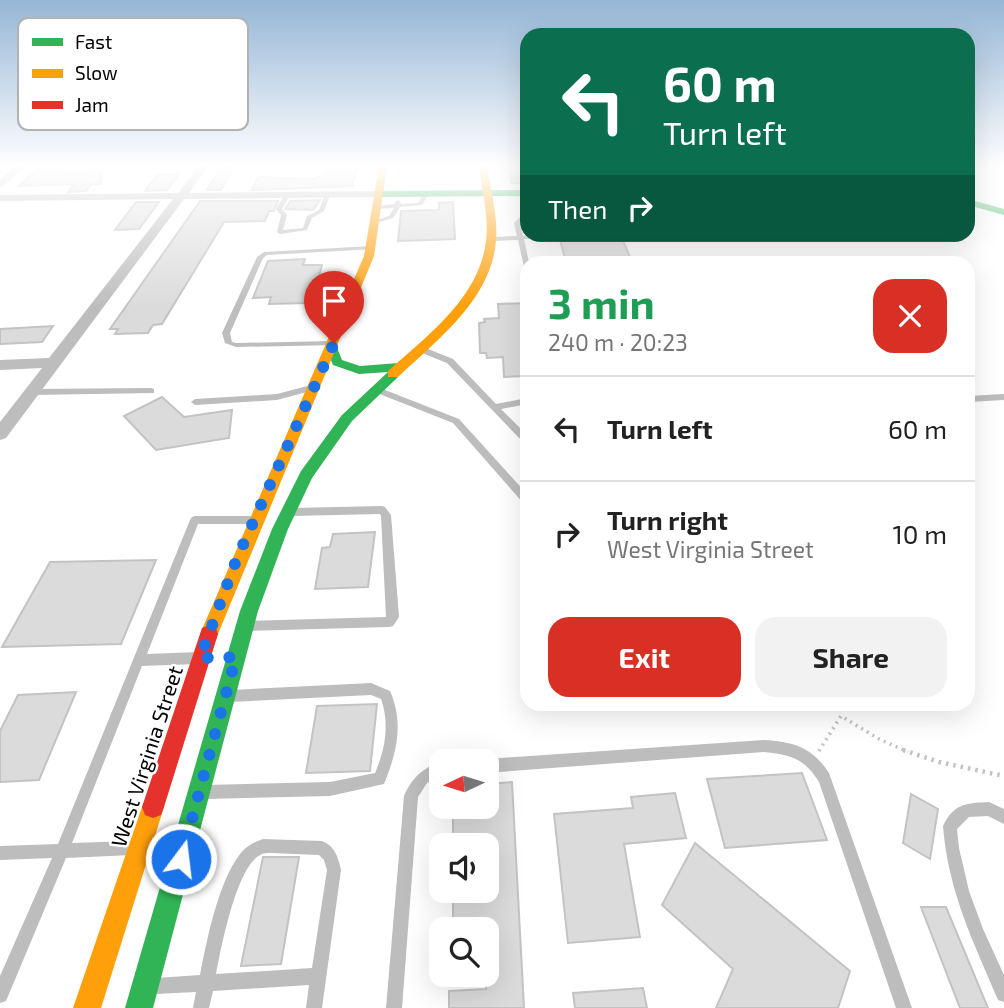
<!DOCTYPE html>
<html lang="en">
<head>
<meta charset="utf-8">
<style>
  body { margin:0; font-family:"Exo 2",sans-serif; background:#f2f2f2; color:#222; height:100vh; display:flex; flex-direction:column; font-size:26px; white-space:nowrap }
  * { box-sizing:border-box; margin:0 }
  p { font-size:23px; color:#767676 }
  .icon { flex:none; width:38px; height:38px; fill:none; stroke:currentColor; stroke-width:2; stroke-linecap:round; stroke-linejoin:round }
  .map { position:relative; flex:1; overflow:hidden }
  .panel { position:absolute; left:520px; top:256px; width:455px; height:455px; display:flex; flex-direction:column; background:#fff; border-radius:21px; box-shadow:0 7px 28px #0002 }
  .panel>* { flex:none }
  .top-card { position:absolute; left:520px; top:28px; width:455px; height:214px; border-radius:21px; box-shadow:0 7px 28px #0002; background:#0b6e4f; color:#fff; overflow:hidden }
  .needle { width:46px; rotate:266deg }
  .controls { position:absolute; left:429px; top:749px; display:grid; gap:14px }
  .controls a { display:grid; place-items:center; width:70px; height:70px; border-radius:14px; background:#fff; box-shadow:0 7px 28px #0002; font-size:35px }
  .pin { position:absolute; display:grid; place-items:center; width:60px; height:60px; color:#fff; margin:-72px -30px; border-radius:50% 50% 50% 0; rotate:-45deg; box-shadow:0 0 7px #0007 }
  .pin .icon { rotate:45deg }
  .me { position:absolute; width:77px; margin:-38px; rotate:15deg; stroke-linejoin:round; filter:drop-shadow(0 0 5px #0008) }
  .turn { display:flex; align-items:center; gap:24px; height:147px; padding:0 28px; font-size:32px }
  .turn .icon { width:91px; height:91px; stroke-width:2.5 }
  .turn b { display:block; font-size:49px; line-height:60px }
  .then { display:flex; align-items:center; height:66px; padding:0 28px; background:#0003; gap:14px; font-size:26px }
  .round { display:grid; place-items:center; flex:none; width:74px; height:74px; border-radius:21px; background:#f2f2f2 }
  .head { display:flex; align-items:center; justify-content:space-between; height:119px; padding:0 28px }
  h1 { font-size:42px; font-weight:700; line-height:52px; color:#1e9e55 }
  .action { display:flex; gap:14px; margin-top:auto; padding:14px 28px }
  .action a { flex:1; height:80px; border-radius:21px; background:#d93025; color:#fff; font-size:28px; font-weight:700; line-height:80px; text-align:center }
  .action a+a { background:#f2f2f2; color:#222 }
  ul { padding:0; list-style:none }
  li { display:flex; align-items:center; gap:21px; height:105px; padding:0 28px; border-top:2px solid #e0e0e0 }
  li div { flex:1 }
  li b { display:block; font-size:26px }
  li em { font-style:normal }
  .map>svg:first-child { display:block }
  .building { fill:#dbdbdb; stroke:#c3c3c3; stroke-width:2 }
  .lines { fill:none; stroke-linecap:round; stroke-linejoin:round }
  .path-far1 { stroke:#c2c2c2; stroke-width:3.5; stroke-dasharray:2 4.5; stroke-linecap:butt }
  .path { stroke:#c2c2c2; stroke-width:4.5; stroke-dasharray:2.5 5; stroke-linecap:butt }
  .lane { fill:#bdbdbd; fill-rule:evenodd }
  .street { fill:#bdbdbd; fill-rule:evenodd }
  .fast { fill:#30b455; fill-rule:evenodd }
  .slow { fill:#ff9f0a; fill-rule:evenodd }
  .jam { fill:#e5322d; fill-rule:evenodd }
  .route { stroke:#1a73e8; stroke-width:12; stroke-dasharray:0 21.6 }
  .labels { text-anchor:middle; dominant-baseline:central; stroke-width:5; stroke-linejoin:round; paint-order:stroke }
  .street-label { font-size:21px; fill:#000; stroke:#fff }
  .key { fill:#fff; stroke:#b2b2b2; stroke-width:2 }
  .key-label { font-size:19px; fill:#000 }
</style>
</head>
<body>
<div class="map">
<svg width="1004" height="1008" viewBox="0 0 1004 1008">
  <rect width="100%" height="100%" fill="#fff"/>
  <path class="building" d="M41,166H63L57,172H86L92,166H107L101,174V184H92L86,191L68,192L75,184L19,186Z
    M221,166L233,168L221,190H207Z
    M327,166H357L352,186L252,190L258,177L311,179L324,176Z
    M509,166H527V183H511Z
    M158,174H179L167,190L145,191Z
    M320,200L313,210L285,209L290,201Z
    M200,201H278L274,211H269L265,221L224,222L162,324L153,325L148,333L115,334L118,329H110Z
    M136,202H159L139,229L115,230Z
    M453,202L455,239L398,241L401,211L439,210V203Z
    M577,234H598L599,239L622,238L632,262H566L560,240L578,239Z
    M305,259L303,265H322L318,280H313L307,303L269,304L271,297L253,298L268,261Z
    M527,303V376L504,377L503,357L487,358L486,353H480L479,323L485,322L484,319L499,318L498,304Z
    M53,326L42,342L0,344V329Z
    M162,397L184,417L232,410L229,438L156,450L124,416Z
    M375,532L368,587L315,589L322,548L330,547L333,534Z
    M156,560L121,644L2,647L50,562Z
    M76,692L39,780L0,782V731L18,695Z
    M377,704L370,771L306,773L317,706Z
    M802,773L827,840L725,848L707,779Z
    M512,782L524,1008H449V991L486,989V929H453V891H486V845H453V807H486V784Z
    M675,793L686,838L624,844L640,937L568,943L554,814L633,808L631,797Z
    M911,794L938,809L930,859L903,843Z
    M695,843L850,971L838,1008H716L733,969L662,905Z
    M263,857H299L281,964L241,966Z
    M921,907H946L988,1008H960Z
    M643,988L647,1008H575L573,993Z"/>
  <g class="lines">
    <path class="path-far1" d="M819,751L841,716L879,739L908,752"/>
    <path class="path" d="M903,750L939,762L1004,776"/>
    <path class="lane" d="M426,192L429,194L422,205L400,207L393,218L376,223L373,221L389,216L394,208L378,209L376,208V206L395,204V202L398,200L400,201L401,204L418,203L424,193Z
      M287,193L290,195L282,209L287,215L283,230L303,228L307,216L319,210L325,194L330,195L324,211L312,218L307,230L280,234L277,232L281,215L276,209L285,194Z
      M527,210V216L520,223L523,236L545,234L538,239H524L529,262H527V269L524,267L518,240L491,241L488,239L491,237L517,236L514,223Z
      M372,246L375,248L374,249L267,255L263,258L230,333L232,342L236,343L333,341L337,343L336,345L236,347L225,343L222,333L257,257L264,252Z
      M417,347H423L453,359L496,404L527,398V404L501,409L527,435V444L524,443L447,363L417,351Z
      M311,385L315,388L314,390L277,400L195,405L191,402L195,399L277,394Z
      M375,386L459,419L527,494V505L524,504L453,423L372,391L371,389Z
      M151,388L154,389V393L32,395L28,392L32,389Z
      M1004,394V400L968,402V396Z
      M382,506L385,507L391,515L399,617L393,626L389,627L249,631L245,630L243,626L245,622L249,621L386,617L381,516L380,514L292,516L289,515L287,512L289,509L292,508Z
      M195,516H253L256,517L258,520L256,523L253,524H198L147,654L198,652L202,654L204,658L202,662L198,664L142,666L72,843L132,841L137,843L139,848L137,853L132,855L66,858L6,1001L0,1003V976L52,858L0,860V846L58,844L190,520L192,517Z
      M371,683L390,691C404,723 397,752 384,784L330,796L206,799L201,797L199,792L201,787L206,785L330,782L375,773C385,750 390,724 381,699L371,695L231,702L227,700L225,696L227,692L231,690Z
      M764,740C794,742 812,747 829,773L912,1008H896L819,782C804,758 791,755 764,752L486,773V761H481L486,759Z
      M441,762V776L427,783L418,797L402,1008H386L404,796C412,778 422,768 441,762Z
      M989,802L1004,809V824L988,816L969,817L957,829L959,848L969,891L983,929L1004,975V1002L998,1000C973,941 948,891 943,826C954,803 967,803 989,802Z
      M263,839L322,841C335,846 338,857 341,870L322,1008H306L309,985L213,991L209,1008H193L196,992L156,994L150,992L148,986L150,980L156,978L200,975C207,939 218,883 240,854C246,846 254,842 263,839ZM271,853L319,855L324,860L327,870L312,968L216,974C221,948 236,868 260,855C263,853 268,853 271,853Z"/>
    <path class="street" d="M16,166H27L0,188V180Z
      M199,166H209L189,193L380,191L385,194L380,197L184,199L6,438L0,440V422L42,368L0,370V360L49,358L173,199L0,201V195L178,193Z"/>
    <path class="fast" d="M527,190V196L380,197L376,194L380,191Z
      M968,199L1004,209V215L968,205Z
      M332,344L336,345L342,360L360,366L399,363L405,367L398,371V377L352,421L312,478L288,529L258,611L153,1008H125L240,611L272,529L301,471L342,415L388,372L359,374L333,365L326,348Z"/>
    <path class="slow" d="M379,166H387L374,256L218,634L216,640L209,643L202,640L200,634L364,256Z
      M479,166H487C491,191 498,216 496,241C491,300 437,340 398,377H388V371C428,335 479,298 486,241C489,216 482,191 479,166Z
      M153,796L161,799L164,807L101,1008H73L142,807L145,799Z"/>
    <path class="jam" d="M209,625L216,628L218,634L164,807L161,815L153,818L145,815L142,807L200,634L202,628Z"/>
  </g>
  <linearGradient id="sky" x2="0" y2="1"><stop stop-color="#95b6d6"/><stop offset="0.54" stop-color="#fff"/><stop offset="1" stop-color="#fff" stop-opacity="0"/></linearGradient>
  <rect width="1004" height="307" fill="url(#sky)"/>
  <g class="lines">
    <path class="route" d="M181,859L236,657L200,658L237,558L334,343"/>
  </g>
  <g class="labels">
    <g class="street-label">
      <text transform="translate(146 756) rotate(-72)">West Virginia Street</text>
    </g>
  </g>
  <rect x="18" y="18" width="230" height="112" rx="10" class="key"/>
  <rect x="32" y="38" width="31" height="8" fill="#30b455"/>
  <rect x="32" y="69" width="31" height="9" fill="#ff9f0a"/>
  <rect x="32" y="101" width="31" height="8" fill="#e5322d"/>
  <g class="key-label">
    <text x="75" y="49">Fast</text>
    <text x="75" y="80">Slow</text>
    <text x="75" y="112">Jam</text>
  </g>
</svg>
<div class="controls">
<a><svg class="needle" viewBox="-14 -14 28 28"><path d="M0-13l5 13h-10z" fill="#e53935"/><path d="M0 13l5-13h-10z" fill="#767676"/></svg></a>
<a><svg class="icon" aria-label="sound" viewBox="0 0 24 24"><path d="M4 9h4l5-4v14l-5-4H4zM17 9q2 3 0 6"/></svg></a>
<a><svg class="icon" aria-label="search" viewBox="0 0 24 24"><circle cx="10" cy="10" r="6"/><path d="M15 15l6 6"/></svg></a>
</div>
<div class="pin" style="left:334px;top:343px;background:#d93025"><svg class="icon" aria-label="arrive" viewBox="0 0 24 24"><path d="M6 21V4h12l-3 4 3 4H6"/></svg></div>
<svg class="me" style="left:181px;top:859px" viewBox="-20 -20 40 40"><circle r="17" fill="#1a73e8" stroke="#fff" stroke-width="3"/><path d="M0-11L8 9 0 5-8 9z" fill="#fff"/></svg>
<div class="top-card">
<div class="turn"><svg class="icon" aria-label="left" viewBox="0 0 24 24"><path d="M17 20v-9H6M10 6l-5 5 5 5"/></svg><div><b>60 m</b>Turn left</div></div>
<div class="then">Then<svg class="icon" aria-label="right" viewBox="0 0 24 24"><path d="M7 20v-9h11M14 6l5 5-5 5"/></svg></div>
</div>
<section class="panel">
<div class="head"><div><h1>3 min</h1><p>240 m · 20:23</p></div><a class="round" style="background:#d93025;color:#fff"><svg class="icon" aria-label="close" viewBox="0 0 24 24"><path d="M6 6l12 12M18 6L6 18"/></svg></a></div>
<ul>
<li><svg class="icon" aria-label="left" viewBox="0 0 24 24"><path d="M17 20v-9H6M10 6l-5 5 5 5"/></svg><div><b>Turn left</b></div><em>60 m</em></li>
<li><svg class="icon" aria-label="right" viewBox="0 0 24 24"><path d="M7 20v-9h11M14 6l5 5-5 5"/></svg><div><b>Turn right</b><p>West Virginia Street</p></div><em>10 m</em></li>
</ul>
<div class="action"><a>Exit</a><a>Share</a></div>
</section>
</div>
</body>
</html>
